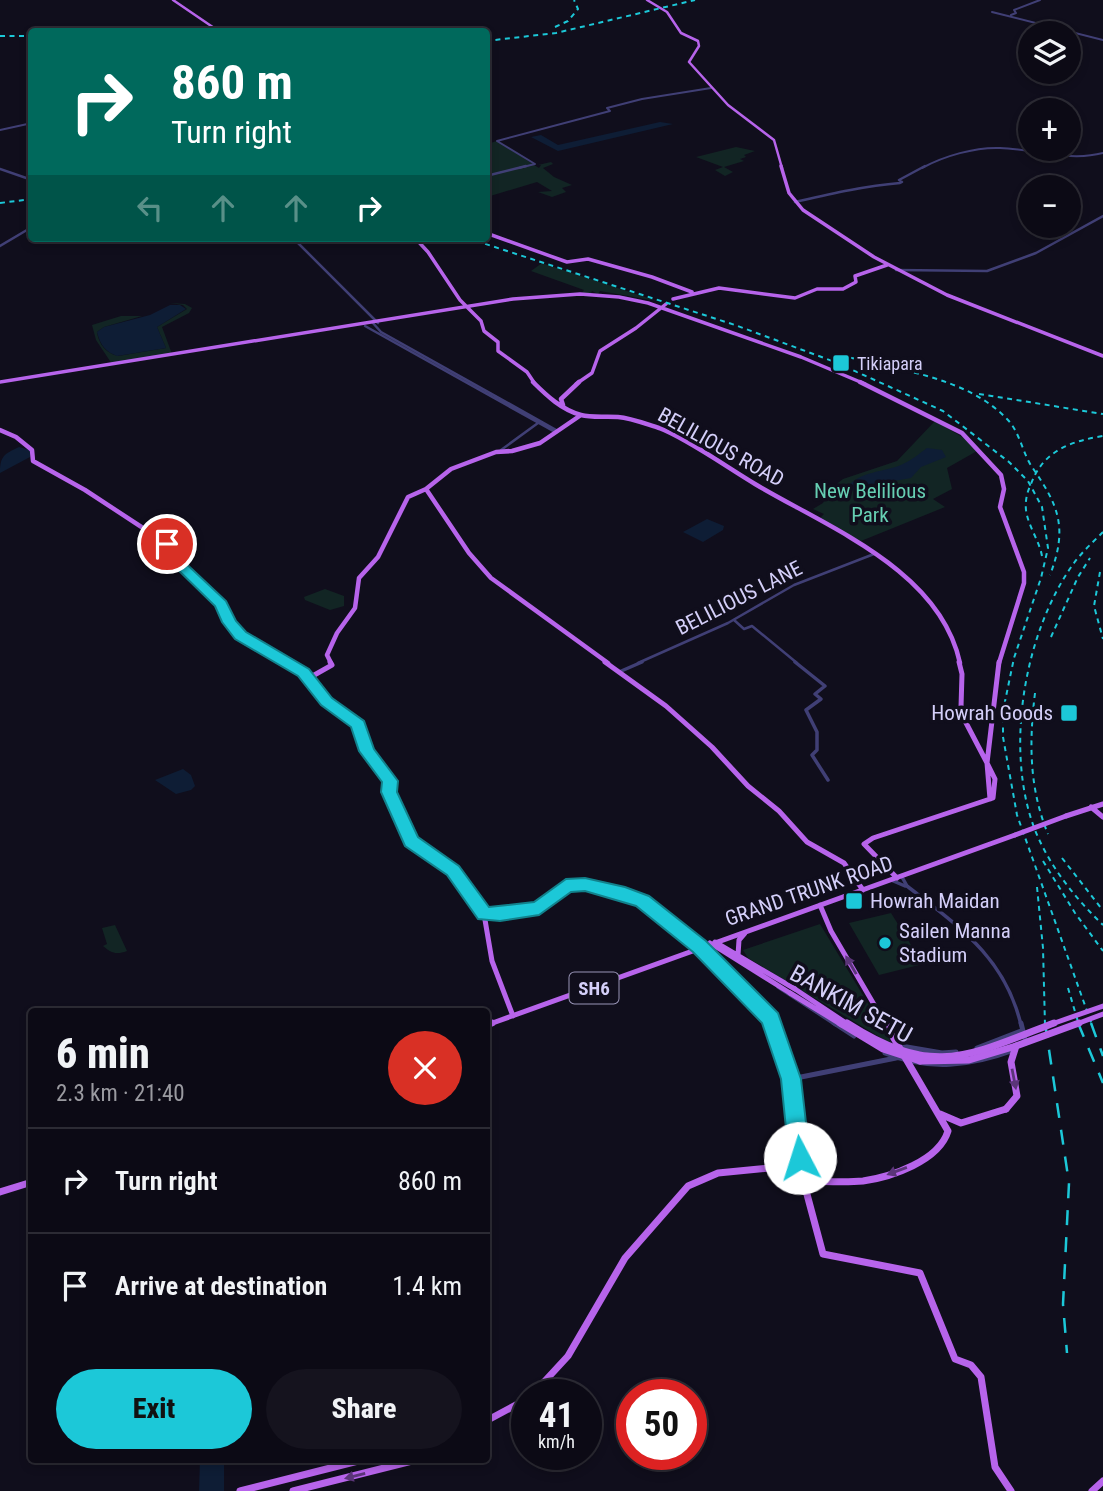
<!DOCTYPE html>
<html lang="en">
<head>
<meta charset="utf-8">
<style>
  body { margin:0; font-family:"Roboto Condensed",sans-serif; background:#15131e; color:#f1f3f6; height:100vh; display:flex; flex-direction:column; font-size:26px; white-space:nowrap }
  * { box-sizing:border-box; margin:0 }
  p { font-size:23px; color:#9a9aa0 }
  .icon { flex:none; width:38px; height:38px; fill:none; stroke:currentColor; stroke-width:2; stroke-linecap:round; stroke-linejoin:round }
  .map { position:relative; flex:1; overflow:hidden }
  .sheet { position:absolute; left:28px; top:1008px; width:462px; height:455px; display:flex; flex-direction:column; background:#0c0a15; border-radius:7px; box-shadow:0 4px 10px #0003,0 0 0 2px #2c2b34 }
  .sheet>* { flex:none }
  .top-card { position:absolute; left:28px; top:28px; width:462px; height:214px; border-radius:7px; box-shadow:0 4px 10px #0003,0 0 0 2px #2c2b34; background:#00695c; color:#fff; overflow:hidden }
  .buttons { position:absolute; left:1018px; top:21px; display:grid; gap:14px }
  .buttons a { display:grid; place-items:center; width:63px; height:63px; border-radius:50%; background:#0c0a15; box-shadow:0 4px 10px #0003,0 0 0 2px #2c2b34; font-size:35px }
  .speed { position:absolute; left:511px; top:1379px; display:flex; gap:14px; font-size:35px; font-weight:700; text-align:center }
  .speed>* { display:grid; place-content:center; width:91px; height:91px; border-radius:50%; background:#0c0a15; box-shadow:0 4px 10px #0003,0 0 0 2px #2c2b34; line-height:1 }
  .speed small { font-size:18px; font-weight:400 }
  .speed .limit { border:10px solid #d22; background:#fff; color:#111 }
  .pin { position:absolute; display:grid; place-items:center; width:60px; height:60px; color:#fff; margin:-30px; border:4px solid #fff; border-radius:50%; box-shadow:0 2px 7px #0007 }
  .me { position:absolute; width:77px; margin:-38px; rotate:355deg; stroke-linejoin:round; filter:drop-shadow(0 0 5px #0008) }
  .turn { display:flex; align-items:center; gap:24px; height:147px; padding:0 28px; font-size:32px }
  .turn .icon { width:91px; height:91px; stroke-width:2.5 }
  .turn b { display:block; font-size:49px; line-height:60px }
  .lanes { display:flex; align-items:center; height:66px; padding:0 28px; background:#0003; justify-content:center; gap:35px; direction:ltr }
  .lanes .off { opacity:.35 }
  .round { display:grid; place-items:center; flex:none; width:74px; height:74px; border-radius:37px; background:#15131e }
  .overview { display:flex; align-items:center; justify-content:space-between; height:119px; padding:0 28px }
  h1 { font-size:42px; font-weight:800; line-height:52px }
  .cta { display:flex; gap:14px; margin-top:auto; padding:14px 28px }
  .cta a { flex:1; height:80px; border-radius:42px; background:#1cc8d8; color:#111; font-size:28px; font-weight:800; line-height:80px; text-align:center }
  .cta a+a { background:#15131e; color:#f1f3f6 }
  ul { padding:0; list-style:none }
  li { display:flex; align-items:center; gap:21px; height:105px; padding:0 28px; border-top:2px solid #2c2b34 }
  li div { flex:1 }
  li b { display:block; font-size:26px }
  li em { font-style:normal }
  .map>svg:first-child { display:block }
  .green { fill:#122524 }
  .water { fill:#0e1d35 }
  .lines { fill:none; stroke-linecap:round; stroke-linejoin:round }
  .minor-far3 { stroke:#403f75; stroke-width:2 }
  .minor-far2 { stroke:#403f75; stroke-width:2.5 }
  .minor-far1 { stroke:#403f75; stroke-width:3.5 }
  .minor { stroke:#403f75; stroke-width:5 }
  .major-far4 { stroke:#b764eb; stroke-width:2.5 }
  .major-far3 { stroke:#b764eb; stroke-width:3.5 }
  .major-far2 { stroke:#b764eb; stroke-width:4.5 }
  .major-far1 { stroke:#b764eb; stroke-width:5 }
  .major { stroke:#b764eb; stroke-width:7 }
  .rail-far1 { stroke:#1cc8d8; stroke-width:2; stroke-dasharray:5 4.5; stroke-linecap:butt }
  .rail { stroke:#1cc8d8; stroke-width:2.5; stroke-dasharray:15 12; stroke-linecap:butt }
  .major-bridge-far1 { stroke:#b764eb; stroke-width:5 }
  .major-bridge { stroke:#b764eb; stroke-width:7 }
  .oneway { fill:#5b3579 }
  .route { fill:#1cc8d8; stroke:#12828c; stroke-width:2 }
  .poi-dot { fill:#1cc8d8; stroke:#100e1c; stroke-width:2.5 }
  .labels { text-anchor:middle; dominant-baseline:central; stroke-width:7; stroke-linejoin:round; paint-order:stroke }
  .far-poi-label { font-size:18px; fill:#d4cff9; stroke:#100e1c; text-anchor:start }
  .shield { fill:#100e1c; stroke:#9995b7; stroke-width:2 }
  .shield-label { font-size:19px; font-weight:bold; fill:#d4cff9 }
  .street-label { font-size:21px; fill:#d4cff9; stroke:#100e1c }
  .park-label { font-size:21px; fill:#66cfb3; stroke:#100e1c }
  .poi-label { font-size:21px; fill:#d4cff9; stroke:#100e1c; text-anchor:start }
  .near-street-label { font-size:24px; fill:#d4cff9; stroke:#100e1c }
</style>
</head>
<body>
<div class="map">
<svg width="1103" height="1491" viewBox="0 0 1103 1491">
  <rect width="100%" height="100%" fill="#100e1c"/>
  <path class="green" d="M497,141L533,164L528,167L534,165L539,168L541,165H538L551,162L553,164L543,168L554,177L572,185L562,188L566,192L552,197L538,192L552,191L537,182L487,197V144Z
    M736,147L755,151L744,155L746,157L740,159L744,161L724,167L733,172L725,176L715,170L723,167L696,157Z
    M542,263L657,301L600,291L598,294L592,291L591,293H582L584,290L531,271Z
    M170,303L185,304L192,308L189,313L162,327L172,354L112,364L96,340L92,325L121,316H142L104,327L97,332C99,345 106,353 118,356L166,348L157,327L187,309L183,305Z
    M935,421L969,441L977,451L947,468L952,489L933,499L945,507L861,541L818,520L824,514L813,509L823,503L829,490L843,479L897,461Z
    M325,589L344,596V606L330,610L305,600L304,597Z
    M891,913L923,964L879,975L849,923Z
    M820,924L893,1045L748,958L743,950Z
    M115,925L127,951C116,955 111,953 103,946L107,944L102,928Z"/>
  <path class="water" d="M660,122L673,124L558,151L531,137L541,135L558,145Z
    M170,305H180L186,309L157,327L166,348L117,356C106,352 100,345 97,332L104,327L150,315Z
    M19,447L30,450V457L0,473C0,456 4,454 19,447Z
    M927,448L942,450L946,457L921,467L911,478L882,483L859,493L847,488C858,471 886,472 903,464C912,460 920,453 927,448Z
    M707,519L724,526L723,530L703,542L683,532Z
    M183,769L191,775L195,786L191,790L176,794L155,780Z
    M200,1460H218L224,1465V1491H199Z"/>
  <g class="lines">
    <path class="minor-far3" d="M992,12L1103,40
      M1011,15L1016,13L1014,10L1040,0
      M0,130L32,123
      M519,168L535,164L497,141L610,111L607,108L642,99L711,88
      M922,168C944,156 975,147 1000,148C1035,149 1069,162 1103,153"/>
    <path class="minor-far2" d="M0,169L32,180
      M486,176L526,166
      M795,202C830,194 864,186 900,183L902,182L899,180L925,166
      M293,238L378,323
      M0,246L32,227
      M896,270L987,271L1036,253L1103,216
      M372,322L381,332L558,431
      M365,326L555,432
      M501,450L538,423
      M734,620L744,629L752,626L797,663
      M638,663L728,623L794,585L874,554"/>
    <path class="minor-far1" d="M795,662L825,686L815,694L821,699L806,710L817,732V750L812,755L828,780
      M619,672L642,662
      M902,877L907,886C958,926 1005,957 1021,1025
      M891,880L905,886
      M484,914L500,915L539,908L566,885H585L643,901L699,947
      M778,987L836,1025"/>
    <path class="minor" d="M834,1023L854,1036
      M1021,1023L1026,1043
      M901,1046L942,1053L956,1052
      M977,1048L1021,1031
      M885,1053C929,1071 971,1066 1014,1050
      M791,1079L896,1058"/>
    <path class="major-far4" d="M173,0L220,32
      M647,0L667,12L681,33L698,41L699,46L689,62L728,105L774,140L782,168"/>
    <path class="major-far3" d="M781,166L789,193L803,210L874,257L947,295L1103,356
      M486,233L567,262L588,259L652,277L692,292
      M415,238L428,252L460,300L481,321L484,331L498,342V351L527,372L535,384
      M673,299L719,288L795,298L817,289H843L856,282L855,276L887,265
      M0,382L513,299L580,294L619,297L648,303L801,357L865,384
      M576,384L592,373L600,351L636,328L666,304"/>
    <path class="major-far2" d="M533,382C547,396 562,410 581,415C592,418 606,416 618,417C631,418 646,424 659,428C686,438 728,468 755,484C829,528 940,570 960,663
      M860,382L962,433L1001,475L1004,489L1000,507L1024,572V583L999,663
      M563,405L561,399L579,382
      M0,430L16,437L32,450L33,461L85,490L172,547V557L221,605L229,622L241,636L288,663
      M426,489L469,553L491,578L608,663
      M331,663L327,655L337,633L355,608L359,578L378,557L408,497L426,489L451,469L496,452L512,451L540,443L581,415"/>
    <path class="major-far1" d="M285,662L303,672L327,702L358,725L367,751L390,781L389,792L411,841L453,870L484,914L492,961L513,1016
      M605,662L666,706L712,747L748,786L779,811L807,842L844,863L863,890
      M959,662L962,674L961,707L964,719L987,763L990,799
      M309,678L332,665L330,662
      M987,763L999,662
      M1091,807L1103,817
      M1066,816L1103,804
      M897,878L864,844L873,838L993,798L995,779L987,763
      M820,905L831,931L886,1025
      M715,942L795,989
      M710,943L790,993
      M699,947L771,1019L773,1025
      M738,955L739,940L745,933
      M487,1025L1015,835"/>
    <path class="major" d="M772,1023L791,1079L800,1158
      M486,1025L492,1023
      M920,1061L969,1060L1016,1046
      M940,1114L961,1123L1006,1109
      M790,1166L792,1159H802L807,1166L801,1172
      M801,1172L823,1254L920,1273L955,1359L971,1365L981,1377L995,1467L1011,1491
      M803,1181C823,1181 843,1183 863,1181C891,1177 939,1161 948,1131L885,1023
      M0,1192L32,1182
      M532,1395L568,1356L625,1258L688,1186L718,1173L790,1166L795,1172H801
      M486,1421L527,1399
      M240,1491L362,1460
      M293,1491L416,1460
      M1092,1491L1103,1481"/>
    <path class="rail-far1" d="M555,27L568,21L578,9L574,0
      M0,36H32
      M486,41L556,33L695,0
      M0,203L32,199
      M467,238L735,325L835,362L943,411L1009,462L1028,481L1042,507L1048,548L1041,578L1014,658L1003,711V737L1017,815L1092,1025
      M840,355C895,370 966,376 1007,419C1020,432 1022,452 1032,467C1059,506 1068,528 1050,575
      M979,394L1103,414
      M1103,532C1093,542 1082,552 1074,563C1024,632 1004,750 1035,830C1050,867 1075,898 1103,925
      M1042,556C1039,540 1028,526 1026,510C1025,501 1027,492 1031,484C1043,451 1071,441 1103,436
      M1100,572L1094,606L1103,639
      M1051,637L1078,577L1090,558
      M1035,693C1029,742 1029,788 1048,834
      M1062,858L1101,908
      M1043,861L1075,913L1103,951
      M1037,887L1043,948L1045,1025
      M1068,988L1079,1025"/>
    <path class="rail" d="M1045,1023L1069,1183L1063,1304L1067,1353
      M1078,1023L1103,1083
      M1091,1023L1103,1056"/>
    <path class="major-bridge-far1" d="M1015,835L1066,816
      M795,989L849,1025
      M790,993L842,1025
      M1049,1025L1103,1006
      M1074,1025L1103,1014"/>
    <path class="major-bridge" d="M840,1023L883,1049L920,1061
      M847,1023C933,1078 966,1057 1054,1023
      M1006,1109L1017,1096L1011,1062L1016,1046L1079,1023"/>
  </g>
  <defs><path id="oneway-solid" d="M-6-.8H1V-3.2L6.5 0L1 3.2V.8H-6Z" transform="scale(1.75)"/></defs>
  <g class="oneway">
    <use href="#oneway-solid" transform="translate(851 965) rotate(-120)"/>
    <use href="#oneway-solid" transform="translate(1014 1079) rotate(79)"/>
    <use href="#oneway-solid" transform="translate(897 1171) rotate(160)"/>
    <use href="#oneway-solid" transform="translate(355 1476) rotate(166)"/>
  </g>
  <path class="route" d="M167,540L177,545L178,556L226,601L236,621L246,632L309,669L332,698L364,721L374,749L398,781L397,792L418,837L459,866L489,907L534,902L566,879L585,878L625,887L649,896L706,941L778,1013L801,1079L810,1158L807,1164L800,1167L792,1164L789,1158L781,1079L762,1023L693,952L636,906L585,891L571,892L539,915L500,921L478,919L447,875L405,846L381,792L382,782L359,751L351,727L321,705L298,676L235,639L222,622L215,606L165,557V549L161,544Z"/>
  <g class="poi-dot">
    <rect x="832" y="354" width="18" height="18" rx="3.5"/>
    <rect x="1060" y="704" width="18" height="18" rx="3.5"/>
    <rect x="845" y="892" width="18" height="18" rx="3.5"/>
    <circle cx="885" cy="943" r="7"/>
  </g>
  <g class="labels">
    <g class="far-poi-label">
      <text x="857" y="363">Tikiapara</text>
    </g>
    <rect class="shield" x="569.5" y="972.5" width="49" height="31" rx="5"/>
    <g class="shield-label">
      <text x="594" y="988">SH6</text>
    </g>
    <g class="street-label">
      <text transform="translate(721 447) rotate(29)">BELILIOUS ROAD</text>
      <text transform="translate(739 598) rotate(-27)">BELILIOUS LANE</text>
      <text transform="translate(809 891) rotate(-19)">GRAND TRUNK ROAD</text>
    </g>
    <g class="park-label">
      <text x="870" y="491">New Belilious<tspan x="870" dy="24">Park</tspan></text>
    </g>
    <g class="poi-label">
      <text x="1053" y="713" text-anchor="end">Howrah Goods</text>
      <text x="870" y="901">Howrah Maidan</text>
      <text x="899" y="931">Sailen Manna<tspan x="899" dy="24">Stadium</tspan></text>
    </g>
    <g class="near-street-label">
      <text transform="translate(851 1004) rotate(29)">BANKIM SETU</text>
    </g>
  </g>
</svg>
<div class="buttons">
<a><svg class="icon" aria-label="layers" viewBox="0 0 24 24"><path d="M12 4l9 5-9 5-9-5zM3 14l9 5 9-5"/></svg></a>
<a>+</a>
<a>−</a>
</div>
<div class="speed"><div>41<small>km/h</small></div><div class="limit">50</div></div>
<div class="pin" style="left:167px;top:544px;background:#d93025"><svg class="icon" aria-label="arrive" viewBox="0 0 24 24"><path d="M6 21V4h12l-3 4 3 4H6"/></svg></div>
<svg class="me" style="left:800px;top:1158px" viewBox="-20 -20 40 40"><circle r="19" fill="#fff"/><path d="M0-13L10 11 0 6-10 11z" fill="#1cc8d8"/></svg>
<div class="top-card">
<div class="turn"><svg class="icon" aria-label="right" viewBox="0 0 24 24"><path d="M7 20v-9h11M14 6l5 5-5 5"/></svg><div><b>860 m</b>Turn right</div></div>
<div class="lanes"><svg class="icon off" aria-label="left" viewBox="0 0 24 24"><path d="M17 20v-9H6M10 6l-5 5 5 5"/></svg><svg class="icon off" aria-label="ahead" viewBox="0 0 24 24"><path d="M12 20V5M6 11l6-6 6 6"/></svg><svg class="icon off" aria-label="ahead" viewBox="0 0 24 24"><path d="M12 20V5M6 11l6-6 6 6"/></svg><svg class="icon" aria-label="right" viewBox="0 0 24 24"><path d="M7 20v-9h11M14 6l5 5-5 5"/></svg></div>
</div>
<section class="sheet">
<div class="overview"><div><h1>6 min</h1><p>2.3 km · 21:40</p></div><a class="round" style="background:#d93025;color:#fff"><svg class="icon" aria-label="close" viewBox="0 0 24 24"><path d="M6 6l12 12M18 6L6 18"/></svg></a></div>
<ul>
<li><svg class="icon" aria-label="right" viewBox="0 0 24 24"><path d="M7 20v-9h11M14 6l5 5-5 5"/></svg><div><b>Turn right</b></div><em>860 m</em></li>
<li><svg class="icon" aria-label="arrive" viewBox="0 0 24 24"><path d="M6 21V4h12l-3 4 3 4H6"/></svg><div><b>Arrive at destination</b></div><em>1.4 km</em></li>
</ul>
<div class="cta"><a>Exit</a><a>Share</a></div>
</section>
</div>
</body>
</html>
